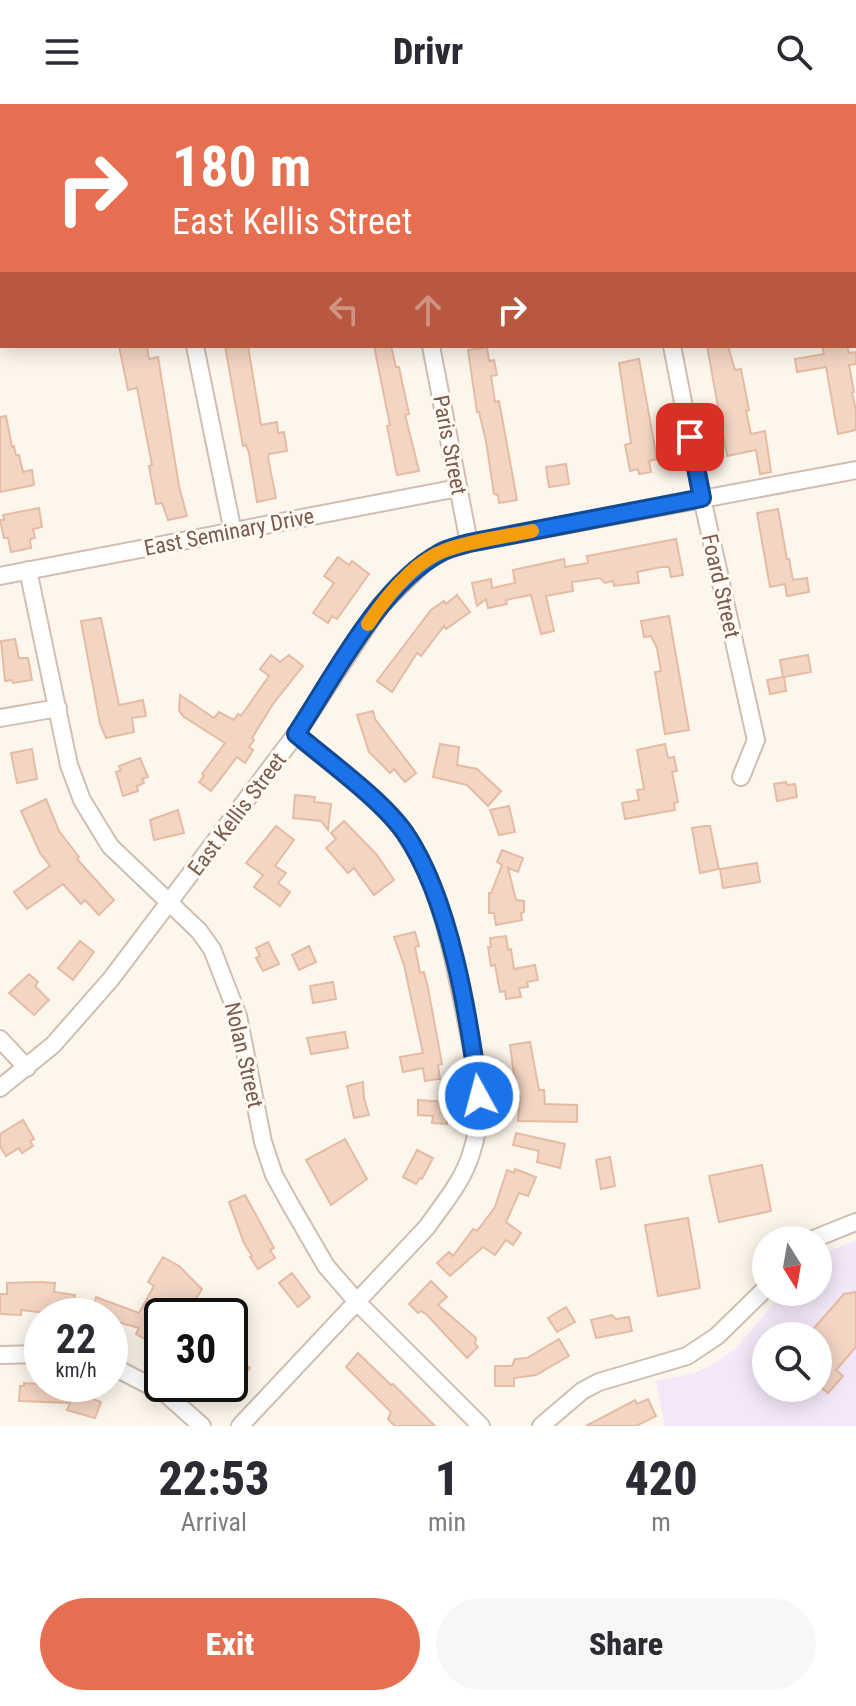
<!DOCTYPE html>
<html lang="en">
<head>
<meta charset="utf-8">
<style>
  body { margin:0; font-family:"Roboto Condensed",sans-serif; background:#f7f7f7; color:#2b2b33; height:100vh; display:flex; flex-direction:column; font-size:30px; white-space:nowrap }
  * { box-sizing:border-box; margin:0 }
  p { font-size:26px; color:#7c7c81 }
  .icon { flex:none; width:44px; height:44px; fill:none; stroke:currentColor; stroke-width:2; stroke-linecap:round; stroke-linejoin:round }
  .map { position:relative; height:1322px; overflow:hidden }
  .details { display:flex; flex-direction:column; background:#fff; flex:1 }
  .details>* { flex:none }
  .banner { position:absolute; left:0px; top:0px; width:856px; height:244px; box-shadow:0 4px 20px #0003; background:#e76f51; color:#fff; overflow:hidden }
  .needle { width:52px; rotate:169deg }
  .tools { position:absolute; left:752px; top:1122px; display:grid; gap:16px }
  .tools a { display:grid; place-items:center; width:80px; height:80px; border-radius:50%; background:#fff; box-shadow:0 4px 20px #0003; font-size:40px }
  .speed { position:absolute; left:24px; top:1194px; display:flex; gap:16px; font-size:40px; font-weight:700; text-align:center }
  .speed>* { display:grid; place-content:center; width:104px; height:104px; border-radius:50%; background:#fff; box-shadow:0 4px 20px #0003; line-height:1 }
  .speed small { font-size:20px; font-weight:400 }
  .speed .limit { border:4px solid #111; border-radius:12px; background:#fff; color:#111 }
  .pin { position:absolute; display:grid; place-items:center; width:68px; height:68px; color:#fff; margin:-34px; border-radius:16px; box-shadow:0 4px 12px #0006 }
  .me { position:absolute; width:88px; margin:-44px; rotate:353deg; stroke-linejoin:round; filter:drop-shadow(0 0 6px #0008) }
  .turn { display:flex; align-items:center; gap:28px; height:168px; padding:0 40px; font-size:36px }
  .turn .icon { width:104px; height:104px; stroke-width:2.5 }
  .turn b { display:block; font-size:56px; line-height:68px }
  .lanes { display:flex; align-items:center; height:76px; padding:0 40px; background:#0003; justify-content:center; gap:40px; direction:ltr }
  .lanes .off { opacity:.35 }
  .eta { display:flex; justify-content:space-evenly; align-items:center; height:136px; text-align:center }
  .eta b { font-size:48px; font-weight:800; line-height:56px }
  .button { display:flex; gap:16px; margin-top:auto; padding:16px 40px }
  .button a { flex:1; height:92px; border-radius:48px; background:#e76f51; color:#fff; font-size:32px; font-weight:800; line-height:92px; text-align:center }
  .button a+a { background:#f7f7f7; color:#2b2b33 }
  header { display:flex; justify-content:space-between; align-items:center; height:104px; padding:0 40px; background:#fff; font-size:36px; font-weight:800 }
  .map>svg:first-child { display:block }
  .education { fill:#f3e8fa; fill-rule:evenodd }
  .building { fill:#f3d5c3; stroke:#e6bba3; stroke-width:2 }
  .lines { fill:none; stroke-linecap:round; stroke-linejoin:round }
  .minor-casing { stroke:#d1beb0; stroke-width:20 }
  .minor { stroke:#fff; stroke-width:16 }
  .route-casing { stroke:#114b97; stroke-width:20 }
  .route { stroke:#1a73e8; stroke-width:14 }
  .slow { stroke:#f59e0b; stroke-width:14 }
  .labels { text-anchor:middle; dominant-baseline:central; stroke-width:6; stroke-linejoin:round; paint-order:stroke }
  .street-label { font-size:22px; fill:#7a5c4d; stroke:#fffaf3 }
</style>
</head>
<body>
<header><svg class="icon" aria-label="menu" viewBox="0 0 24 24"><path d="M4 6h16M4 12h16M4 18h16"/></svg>Drivr<svg class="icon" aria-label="search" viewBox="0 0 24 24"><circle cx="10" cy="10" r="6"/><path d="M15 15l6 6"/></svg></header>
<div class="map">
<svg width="856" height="1322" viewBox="0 0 856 1322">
  <rect width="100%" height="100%" fill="#fdf6ec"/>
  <path class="education" d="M856,1136V1322H665L656,1277L695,1269L717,1258L735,1245L784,1188H818V1152ZM766,1232H818V1284H766Z"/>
  <path class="building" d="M119,242H147L149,255L158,253L179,382L187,412L168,416L162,399L156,400L149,362L152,361L137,284L128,286Z
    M225,242H248L261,321L277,318L278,329L284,328L287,347L269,350L268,354L276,394L257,398L249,349L246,341L243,342Z
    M374,242H391L396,263H399L409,310L405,311L419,367L397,371L387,322L390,321Z
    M707,242H728L735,266L741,265L749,306L746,307L751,330L765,327L771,368L760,370L756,346L727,352Z
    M822,242H847L849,249L856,248V260L849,261L854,288L852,289L856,306V326L838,330L826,263L797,268L795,255L824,250Z
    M487,243L489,257L494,256L497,271L491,272L495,298L499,297L517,396L499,399L498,391L494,390L486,337L479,308H477L468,246Z
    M639,255L657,355L649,357L651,368L639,370L638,365L630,367L625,341L631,339L619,259Z
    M6,312L12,343L14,342L16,351H19L23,368L32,366L34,381L0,388V313Z
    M566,360L569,380L549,383L546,363Z
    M39,404L42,423L33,425L35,434L30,435L31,444L11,448L8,434H4L0,416H4L3,411Z
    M778,405L787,455H789L793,476L807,474L809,488L787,492L785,480L770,483L757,409Z
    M676,435L683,471L671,473L669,463H661L637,468L639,479L614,482L613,477L605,479L600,474L572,478L573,487L546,492L554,527L541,530L531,491L506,496L507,500L488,504L486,495L477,502L472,479L491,475L492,484L515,479L513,466L564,455L565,463L588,459L587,452Z
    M338,453L349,461L352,457L369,470L337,515L332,512L328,519L313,509L334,479L324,472Z
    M457,491L470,508L446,525L444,522L421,552L417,549L392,588L377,577L431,506L444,497L446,500Z
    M669,512L689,626L665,630L655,568L661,567L657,544L651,532L644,533L641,517Z
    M101,514L119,601L143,596L146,612L132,614L134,628L106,634L100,620L81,517Z
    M15,535L19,554H28L32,576L13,579L12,576L5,577L1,537Z
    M271,551L280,558L289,551L303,562L273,600L252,634L254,636L249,643L253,646L245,659L237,653L211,687L199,678L204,672L202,670L225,639L184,613L179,607L180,591L214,614L219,608L234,616L238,610L241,612L269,572L260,565Z
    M808,551L811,568L784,573L786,587L770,590L767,576L783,573L780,556Z
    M373,607L375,615L416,669L405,678L394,665L390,669L369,648L357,611Z
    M440,640L459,643L457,661L477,665L501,687L488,702L467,681L433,673Z
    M665,640L668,654L674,653L677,667L672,668L678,698L674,699L675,706L625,715L622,699L639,696L637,686L644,685L637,646Z
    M32,645L37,675L17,679L11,649Z
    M140,654L148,673L142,675L144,679L137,682L138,687L123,692L116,668L121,666L119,662Z
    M786,678L787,681L795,680L797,693L777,697L774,680Z
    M295,691L315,693L314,698L331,700L328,726L321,717L293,714Z
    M46,695L59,727L79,753L77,755L114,796L99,811L85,796L81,800L63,780L27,805L14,788L50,762L40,749L21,707Z
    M509,702L515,728L499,731L490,706Z
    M178,706L184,729L154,736L150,716Z
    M344,717L377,751L394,776L374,791L354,764L348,769L326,744L336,735L331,729Z
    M276,722L294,736L275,762L286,769L278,779L290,788L280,802L254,783L263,771L246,759Z
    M705,722H710L719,765L700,769L692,724Z
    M502,746L523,754L518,768L508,764L516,796L524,797V808L521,809L522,816L496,821L494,809H489V789H491L502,761L497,758Z
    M757,759L760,778L723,784L720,765Z
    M415,828L419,842L415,843L420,869L424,868L428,884L442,960L438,961L440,975L425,977L423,964L403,968L400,953L423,949L404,861L394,833Z
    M506,832L508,846L511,845L514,865L535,861L538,876L527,878L528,883L519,884L521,893L506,895L505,887L500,888L495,861L491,862L488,843H491L490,834Z
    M80,837L94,848L73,876L58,864Z
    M268,838L279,860L263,867L256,854L260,852L256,844Z
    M309,842L316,858L299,866L292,851Z
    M29,870L38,878L35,882L49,896L34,911L9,889Z
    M333,878L336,895L313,899L310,882Z
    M345,928L348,944L311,950L307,934Z
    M530,938L539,986H544L545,1000L577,1001V1018L518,1017L520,993H517L510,941Z
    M363,978L364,994L369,1011L354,1014L347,982Z
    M418,996L448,998L447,1020L432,1019L433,1012L418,1011Z
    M23,1016L34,1035L30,1037L33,1042L22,1049L19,1044L6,1052L0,1042V1030Z
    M516,1029L565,1040L560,1064L537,1058L539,1047L513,1041Z
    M345,1035L367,1075L331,1101L306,1056Z
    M417,1046L433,1054L422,1075L420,1074L416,1080L403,1073Z
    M610,1053L615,1082L601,1085L596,1056Z
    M762,1061L771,1107L719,1118L709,1072Z
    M515,1065L536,1073L528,1092L519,1089L506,1118L521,1129L513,1141L506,1136L495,1151L483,1143L450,1172L437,1159L449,1148L453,1152L473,1125L477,1127L495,1103L507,1066L514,1069Z
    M245,1091L274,1144L270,1146L275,1154L258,1165L250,1153L252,1152L244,1139L229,1098Z
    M688,1114L700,1184L658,1192L645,1121Z
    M163,1153L179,1162L202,1185L186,1212H162V1241L156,1237L154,1240L136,1230L139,1224L110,1216V1212H91L96,1193L139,1209L154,1182L148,1178Z
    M292,1169L310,1193L298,1203L279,1179Z
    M431,1177L447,1193L438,1201L476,1234L475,1240L478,1243L467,1254L427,1211L421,1207L418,1209L409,1200Z
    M40,1178L55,1179L54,1188L75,1191L72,1212L21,1206V1211L0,1210V1190H7V1179Z
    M856,1188V1243L836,1266L843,1272L828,1289L818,1281V1232H807L844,1190Z
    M566,1203L575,1218L557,1228L548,1214Z
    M612,1211L616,1215L629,1213L632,1227L596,1234L591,1216Z
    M559,1235L569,1252L536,1271L514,1274V1282H495V1262H512L515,1255L527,1254Z
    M230,1248L250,1264L237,1280L230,1275Z
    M358,1249L391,1281L393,1280L435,1322H395L388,1315L391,1308L346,1263Z
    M24,1279L66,1282L94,1292L93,1295L101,1298L95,1314L67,1306L70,1299L19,1297L20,1282H24Z
    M648,1295L656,1312L636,1322H586L635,1296L637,1300Z"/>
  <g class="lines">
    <defs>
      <path id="minor" d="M146,0L147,2
        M385,0V2
        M626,0V2
        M835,0V2
        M854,95L856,104
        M195,242L233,428
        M431,242L469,439
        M672,242L702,394L756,636L741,673
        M28,466L69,661L82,696L110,742L199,827L212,845L238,912L263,1038L274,1071L290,1100L326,1162L358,1199L481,1322
        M0,472L458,384
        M0,614L58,604
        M0,935L27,964
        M0,984L53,941L111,875L296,630L380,502L424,459L442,447L469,439L856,366
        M811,1136L856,1118
        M0,1251L42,1250
        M110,1261L166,1290L202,1322
        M240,1322L427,1123C443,1100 463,1077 471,1050C477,1032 480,1009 479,990C476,960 469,930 463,900C451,842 439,778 404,728C380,694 329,659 296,630
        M541,1322L582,1287L599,1278L687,1252L717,1232L766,1184"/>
    </defs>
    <use href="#minor" class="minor-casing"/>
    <use href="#minor" class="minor"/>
  </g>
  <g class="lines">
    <defs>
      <path id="route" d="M479,992C469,913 450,795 405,729C382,696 328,657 296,630C333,574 380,481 440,449C448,444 459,442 469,439L702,394L690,333"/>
    </defs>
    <use href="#route" class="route-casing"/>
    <use href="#route" class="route"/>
    <path class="slow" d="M368,520C386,493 414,457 446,446C473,436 504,433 532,427"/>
  </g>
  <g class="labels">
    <g class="street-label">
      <text transform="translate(450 341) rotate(79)">Paris Street</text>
      <text transform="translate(229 428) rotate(-11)">East Seminary Drive</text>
      <text transform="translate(721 482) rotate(77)">Foard Street</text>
      <text transform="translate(237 710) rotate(-53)">East Kellis Street</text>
      <text transform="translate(244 951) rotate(77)">Nolan Street</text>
    </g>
  </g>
</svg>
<div class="tools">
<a><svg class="needle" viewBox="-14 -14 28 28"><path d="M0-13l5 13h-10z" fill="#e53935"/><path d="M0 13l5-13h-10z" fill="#7c7c81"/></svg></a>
<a><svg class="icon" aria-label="search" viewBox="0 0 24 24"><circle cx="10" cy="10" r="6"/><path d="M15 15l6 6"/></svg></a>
</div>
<div class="speed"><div>22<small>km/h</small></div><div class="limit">30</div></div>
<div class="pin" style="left:690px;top:333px;background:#d93025"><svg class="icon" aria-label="arrive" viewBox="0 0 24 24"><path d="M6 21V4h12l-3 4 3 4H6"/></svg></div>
<svg class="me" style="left:479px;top:992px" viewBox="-20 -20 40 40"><circle r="17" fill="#1a73e8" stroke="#fff" stroke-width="3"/><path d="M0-11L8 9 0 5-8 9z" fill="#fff"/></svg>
<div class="banner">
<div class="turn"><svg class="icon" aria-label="right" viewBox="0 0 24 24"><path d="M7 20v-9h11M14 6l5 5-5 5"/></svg><div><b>180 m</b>East Kellis Street</div></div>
<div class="lanes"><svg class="icon off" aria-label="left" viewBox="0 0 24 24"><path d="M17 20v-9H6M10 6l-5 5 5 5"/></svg><svg class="icon off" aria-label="ahead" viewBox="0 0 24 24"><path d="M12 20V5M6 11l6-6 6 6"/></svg><svg class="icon" aria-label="right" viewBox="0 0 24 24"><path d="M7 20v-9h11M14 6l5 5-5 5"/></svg></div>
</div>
</div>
<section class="details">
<div class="eta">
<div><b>22:53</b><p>Arrival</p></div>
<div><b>1</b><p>min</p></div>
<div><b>420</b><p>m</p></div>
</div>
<div class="button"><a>Exit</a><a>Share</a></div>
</section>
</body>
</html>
